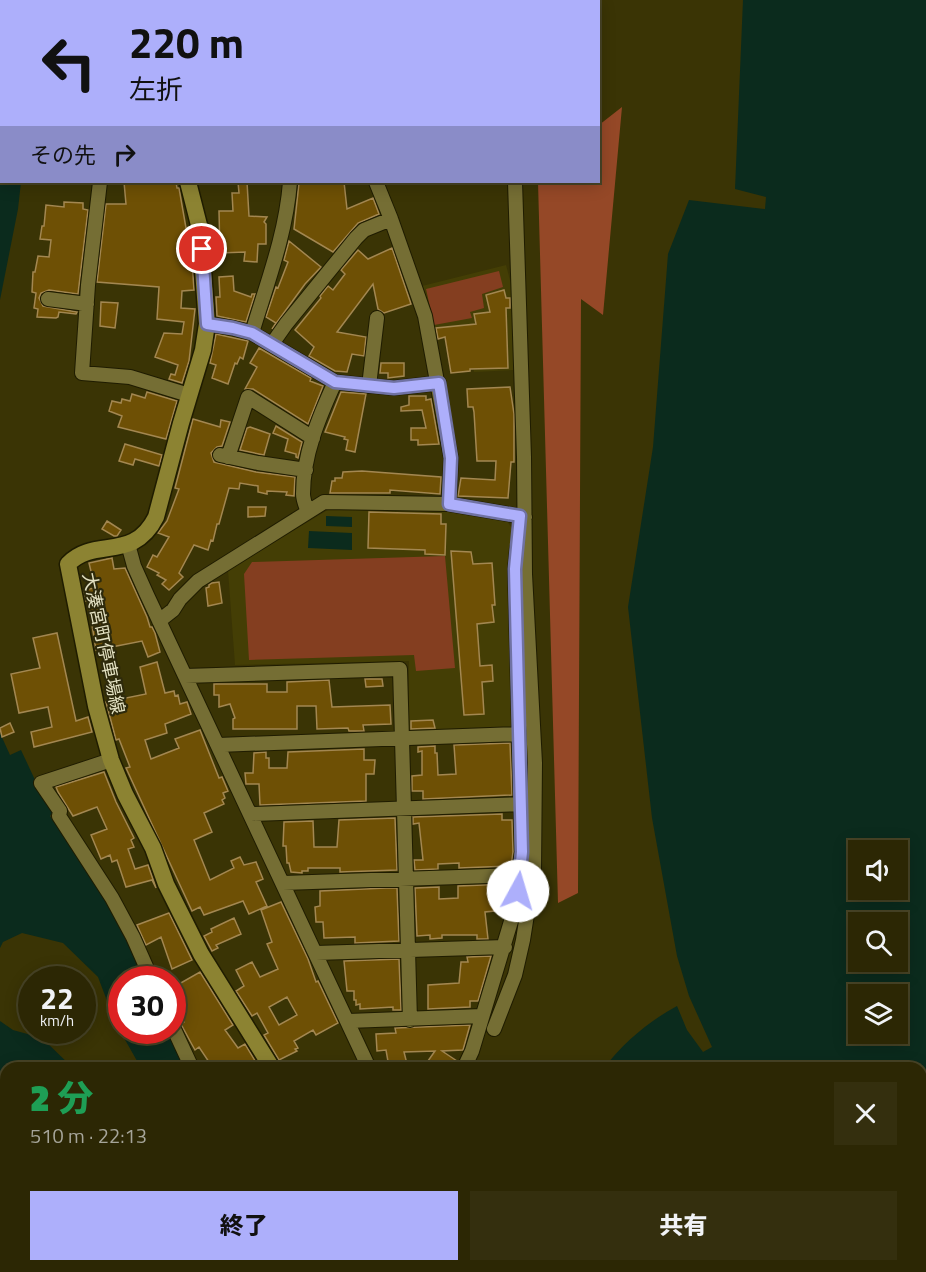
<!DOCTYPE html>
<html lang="ja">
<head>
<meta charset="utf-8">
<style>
  body { margin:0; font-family:"Titillium Web","Noto Sans JP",sans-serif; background:#342f0e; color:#f1f3f6; height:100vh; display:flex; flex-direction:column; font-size:22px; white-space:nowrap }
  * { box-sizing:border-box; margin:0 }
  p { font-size:20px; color:#a6a59a }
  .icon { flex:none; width:33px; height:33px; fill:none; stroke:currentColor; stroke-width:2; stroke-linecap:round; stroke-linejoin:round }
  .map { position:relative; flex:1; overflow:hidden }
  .details { position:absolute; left:0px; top:1062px; width:927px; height:210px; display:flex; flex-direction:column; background:#2c2704; border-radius:18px 18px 0 0; box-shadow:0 3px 15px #0003,0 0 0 2px #484426 }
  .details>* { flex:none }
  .top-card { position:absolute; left:0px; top:0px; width:600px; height:183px; box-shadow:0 3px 15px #0003,0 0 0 2px #484426; background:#adaffb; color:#111; overflow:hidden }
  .controls { position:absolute; left:848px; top:840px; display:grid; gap:12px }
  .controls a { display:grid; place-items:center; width:60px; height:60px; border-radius:0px; background:#2c2704; box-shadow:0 3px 15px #0003,0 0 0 2px #484426; font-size:30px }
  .speed { position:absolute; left:18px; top:966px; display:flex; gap:12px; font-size:30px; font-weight:700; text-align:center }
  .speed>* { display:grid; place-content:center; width:78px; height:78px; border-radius:50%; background:#2c2704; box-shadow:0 3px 15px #0003,0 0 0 2px #484426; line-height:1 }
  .speed small { font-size:15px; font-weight:400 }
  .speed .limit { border:9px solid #d22; background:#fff; color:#111 }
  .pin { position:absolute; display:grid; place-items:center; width:51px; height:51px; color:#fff; margin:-26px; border:3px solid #fff; border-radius:50%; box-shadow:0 2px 6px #0007 }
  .me { position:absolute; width:66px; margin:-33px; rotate:6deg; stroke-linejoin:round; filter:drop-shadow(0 0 4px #0008) }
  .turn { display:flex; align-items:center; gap:21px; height:126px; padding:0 30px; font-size:27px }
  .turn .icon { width:78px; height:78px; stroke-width:2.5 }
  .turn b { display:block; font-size:42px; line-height:51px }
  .then { display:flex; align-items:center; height:57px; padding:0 30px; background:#0003; gap:12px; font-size:22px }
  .round { display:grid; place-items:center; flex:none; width:63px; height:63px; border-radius:0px; background:#342f0e }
  .headline { display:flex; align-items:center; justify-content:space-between; height:102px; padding:0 30px }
  h1 { font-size:36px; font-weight:800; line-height:45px; color:#1e9e55 }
  .action { display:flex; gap:12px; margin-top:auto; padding:12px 30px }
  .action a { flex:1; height:69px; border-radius:0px; background:#adaffb; color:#111; font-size:24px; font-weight:800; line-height:69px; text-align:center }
  .action a+a { background:#342f0e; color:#f1f3f6 }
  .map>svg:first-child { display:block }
  .built { fill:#443e05 }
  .green { fill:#843e20 }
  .forest { fill:#954827 }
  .water { fill:#0b2b1d; fill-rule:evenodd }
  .building { fill:#6e5005; stroke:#a38751; stroke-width:1.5; fill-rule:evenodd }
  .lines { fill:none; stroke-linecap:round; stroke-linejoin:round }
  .minor-casing { stroke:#1f1c00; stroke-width:16 }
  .major-casing { stroke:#1f1c00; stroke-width:19 }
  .minor { stroke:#756e34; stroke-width:14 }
  .major { stroke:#8c8332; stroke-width:16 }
  .route-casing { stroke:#7072a3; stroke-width:15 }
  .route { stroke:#adaffb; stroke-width:10 }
  .labels { text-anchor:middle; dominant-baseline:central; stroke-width:4.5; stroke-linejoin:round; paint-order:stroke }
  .street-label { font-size:18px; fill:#e3e1c2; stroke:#2e2a0b }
</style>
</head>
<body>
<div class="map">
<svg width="926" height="1272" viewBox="0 0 926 1272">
  <rect width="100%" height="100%" fill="#3a3405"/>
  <path class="built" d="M506,265L514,295L515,370L474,372L468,324L431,328L422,286Z
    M331,508L382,512L447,511L507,521L513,530L511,584L515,731L497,735L409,731V661L235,665L228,570Z"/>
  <path class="green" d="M499,271L503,287L482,294L484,308L470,312L472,318L434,325L426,289Z
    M445,556L455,668L416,671L414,655L249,660L244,574L252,562Z"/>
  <path class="forest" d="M622,107L603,315L581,299L578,893L558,903L538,182H598L599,125Z"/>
  <path class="water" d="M0,0L49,1L2,2V182H21L18,209L0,300Z
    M743,0H926V1272H403L410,1266H921V1068H604C623,1043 649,1021 677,1006L687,1030L703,1052L712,1047L689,996L677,956L652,818L628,607L653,447L668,254L689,200L765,209L766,197L735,189ZM858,850H897V890H858ZM858,922H897V962H858ZM858,994H897V1034H858Z
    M326,516L352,517V527L326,526Z
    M309,531L352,533V550L308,548Z
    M0,733L10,755L21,750L36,782L55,810L50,816L103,896L146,979L122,980V1030L169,1031L186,1068H141L115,1022L98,977L63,943L22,933L3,942L0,948Z
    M0,1021L13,1030L42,1038L73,1068H6V1266H222L227,1272H0Z"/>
  <path class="building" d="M124,182H176L177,188H179L186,228L189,227L190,231L194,290L182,291L181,308L195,309L189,361L182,383L169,379L171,374L175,375L178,365L155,357L164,333L182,334L184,322L157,319L159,287L97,282L106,204H126Z
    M238,182H247L249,216L267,217L264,222L266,224V244H258L257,262L244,261L245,252L220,253L219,211H233L232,193H239Z
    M317,182H344L347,209L373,198L379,214L358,223L333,252L294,229L299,183L317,184Z
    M64,202L83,203V209L88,210L78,294L49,290L41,293L39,298L43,306L77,312L76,314L59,312L58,317L56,318L37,317L38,309L34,308L36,293L32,292L33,272H35L38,256L49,257L51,240L40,239L42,226H44L46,205L64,207Z
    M289,241L321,267L305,284L272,329L276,323L266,317L276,287L278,288L288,262L284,260Z
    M392,248L411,304L384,313L378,309L373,284L337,332L366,337L364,356L352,354L347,372L335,371L309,356L314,347L295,330L321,298L320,296L328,286L333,290L345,274L341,270L358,250L368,259Z
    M233,276L234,291L251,297L252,294H255L246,322L217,316L216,297H220L219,277Z
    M504,290L506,298H510V308H506L508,368L470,369V371L451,373L445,337L438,339L436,328L476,324L474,314L490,312L486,295Z
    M101,302L118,303L115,328L100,326Z
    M216,334L248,341L243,359L240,357L237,364L235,363L228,384L212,378L216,365L210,363Z
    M259,348L311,378L310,381L323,386L308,424L253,389H245L257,367L250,363Z
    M381,363H404V376L388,378V373H380Z
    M510,387L514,414V462H511L508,498L458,496L461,478L495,480L496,461H477L474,412L473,407H468L467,389Z
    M147,392L177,401L166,439L118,427L122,416L109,411L112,401L121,403L122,399L130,401L132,394L145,398Z
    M341,392L366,394L355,452L346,450L348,440L344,439L345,437L325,432Z
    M409,396H426V400L431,399L439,444L418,445V440H411V428H426L422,410L401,411V407L409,405Z
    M193,419L220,427L221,420L230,422L222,446L217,447L211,453L214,462L256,472L295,477L294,496L286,495L287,492L267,491V494L258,492V486L240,483L239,489L229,488L219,524H217L213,541L211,540L208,550L194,545L179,573L183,577L169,590L162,584L166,580L157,575L159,573L147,567L153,555L157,557L169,537L158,533L167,521L179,489L175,488Z
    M276,426L302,442L298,458L296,457V454L285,451L288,439L273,433Z
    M250,427L270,434L264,455L240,450L247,428Z
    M125,444L162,455L159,466L135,459L133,465L119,461Z
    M362,471L441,477L440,494L390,490V493H330L332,481H335V478H342L343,472Z
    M248,507H266L265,516L248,517Z
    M369,512L441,514V524H446L445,555L425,554V550L368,548Z
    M107,521L121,530L117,536H114L102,529Z
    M451,551L471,552L473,564L492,563L495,605H492L494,622L477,624L480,666L492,665L493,681L482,682L484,714L464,715Z
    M112,558L114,569L125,568L147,617L150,627H152L155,633L160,652L148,657L142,641L96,650L88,600L86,601L84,590L95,588L89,563Z
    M219,582L222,603L208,606L206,588L209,587V585L212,583Z
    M57,633L76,721L88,717L92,732L34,747L31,732L52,727L48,707L19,713L11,674L40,668L33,638Z
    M157,662L165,693L174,691L175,696L178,695L180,704L187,702L191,714L165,724L167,733L145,740L151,759L179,748L175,739L200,730L219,778L222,777L228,791L223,793L225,798L222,800L224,804L204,813L212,832L194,840L210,880L234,868L231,861L240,857L244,865L256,862L263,879L256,882L267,906L249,914L243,901L204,915L200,907L192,911L126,768L130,767L119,739L116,740L106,702L146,694L140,667Z
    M365,679H382L383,686L366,687Z
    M329,680L332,707L390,705L391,724L363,725L364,731H349L348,728L317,729L316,706H297V729H233V719L235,718L230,704L219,707V695H214V684H267V692H287V682Z
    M433,720L435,728L411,729V721Z
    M10,723L14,732L2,737L0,728Z
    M510,743L512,795L423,799V791H412V776L422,775V751L418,752V747L435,746V753H437L438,775L456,774L454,745Z
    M364,749V760H375L374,774H366V801L260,805L259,784H246L245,773H253L254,753L266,752V758H269V768H287L288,752Z
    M104,772L116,802L134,838L131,840L134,847L128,849L135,869L148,865L156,888L152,880L126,887L117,860L112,862L110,855L101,859L91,835L107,829L97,807L73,816L58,792L56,787Z
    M502,814V820H512L513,852L511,866L459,868V863L438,864V869L415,870L414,860H423L419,823L413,824V817Z
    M395,818L397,870L340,872V868H308V871H302V873L291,872L289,863H287L286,846H283L284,822L313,821L314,847H337L339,820Z
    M509,884L505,910L485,912L488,939H477V935H442V938L430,939V935L417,936L415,888L439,887V899L458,898V886Z
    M386,888H397L399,941L355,943V937L324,938L323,922H316L315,907L320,906V891Z
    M281,902L308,959L316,982L318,981L338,1023L316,1035L313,1030L294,1041L298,1048L295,1049L297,1051L279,1060L264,1035L268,1033L257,1013L252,1016L236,991L244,986L236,970L252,962L260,977L278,969L267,944L272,942L261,910ZM287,997L297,1015L279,1025L269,1007Z
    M169,913L192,960L172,969L161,937L146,945L137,925Z
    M234,918L241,934L216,945L218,948L212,951L204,936L212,932L211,929Z
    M491,956L478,1001H470V1007L428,1009V985L459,983L461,962H468L467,957Z
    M399,959L401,1010H393V1007L360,1009V1004L356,1005V1000H354V991H347L344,961Z
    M200,972L233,1025L225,1030L238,1048L245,1044L257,1064L251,1068H241L237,1061L227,1068H213L199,1047L195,1050L190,1041L181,1024L184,1022L178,1012L182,1010L172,993V988Z
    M470,1025L463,1050L442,1051L457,1061L455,1068H423L435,1051L404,1052L408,1068L389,1067L386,1050L377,1051L376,1034L396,1033L395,1028Z"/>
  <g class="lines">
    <defs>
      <path id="minor" d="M269,0V2
        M351,2L356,0
        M530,2V0
        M550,2V0
        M100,182L88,285L82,373L130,377L189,395
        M376,182L391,219L425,316L451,458L449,504
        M48,299L87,304
        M207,324L233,328L252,333L335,382L394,388L439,383
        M252,333C267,283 286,234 290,182
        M272,344L286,324L356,238L364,230L391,219
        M369,386L377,318
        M220,455L258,463L306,470
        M228,457L248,397L313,438
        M308,512C306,507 303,500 303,494C303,455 319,417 335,382
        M128,544L134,566L147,595L369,1068
        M159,621L173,610L180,599L198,581L324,502L449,504L525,517
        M185,676L400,669L410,1020
        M218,745L519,734
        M111,760L41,783L60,811L59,816L112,898L133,937L152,980
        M251,814L521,804
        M283,883L519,875
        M316,953L505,947
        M348,1021L482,1016
        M172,1025L192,1068
        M494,1029L515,975L523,940L534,870L535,763L525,574L524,457L515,182
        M464,1068L472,1051L515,908L522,852L515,569L517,548"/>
      <path id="major" d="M151,0V2
        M188,182L200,229L207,324L203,350L181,423L156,517C133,563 95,536 68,564L96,706L111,760L125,794L153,848L166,884L201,954L272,1068"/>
    </defs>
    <use href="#minor" class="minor-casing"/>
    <use href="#major" class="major-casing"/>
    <use href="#minor" class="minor"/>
    <use href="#major" class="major"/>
  </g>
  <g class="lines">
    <defs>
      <path id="route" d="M202,249L207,324L233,328L252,333L335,382L394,388L439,383L451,458L449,504L520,516L515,569L522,852L518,891"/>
    </defs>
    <use href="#route" class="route-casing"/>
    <use href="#route" class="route"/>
  </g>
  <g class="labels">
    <g class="street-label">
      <text transform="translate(104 643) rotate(78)">大湊宮町停車場線</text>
    </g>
  </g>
</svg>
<div class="controls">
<a><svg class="icon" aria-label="sound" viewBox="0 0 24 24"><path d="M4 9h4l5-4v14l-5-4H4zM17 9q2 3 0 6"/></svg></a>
<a><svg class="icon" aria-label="search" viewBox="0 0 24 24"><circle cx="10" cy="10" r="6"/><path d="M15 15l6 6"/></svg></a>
<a><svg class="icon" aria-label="layers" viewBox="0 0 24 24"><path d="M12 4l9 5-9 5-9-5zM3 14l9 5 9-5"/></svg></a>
</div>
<div class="speed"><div>22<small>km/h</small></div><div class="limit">30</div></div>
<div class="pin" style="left:202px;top:249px;background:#d93025"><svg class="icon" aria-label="arrive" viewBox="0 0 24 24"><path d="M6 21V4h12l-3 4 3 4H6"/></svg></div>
<svg class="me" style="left:518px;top:891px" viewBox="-20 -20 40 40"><circle r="19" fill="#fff"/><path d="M0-13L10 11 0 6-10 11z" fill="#adaffb"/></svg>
<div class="top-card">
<div class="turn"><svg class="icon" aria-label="left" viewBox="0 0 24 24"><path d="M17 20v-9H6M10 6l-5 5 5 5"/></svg><div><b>220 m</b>左折</div></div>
<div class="then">その先<svg class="icon" aria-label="right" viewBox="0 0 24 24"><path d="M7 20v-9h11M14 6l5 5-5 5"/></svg></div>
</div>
<section class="details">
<div class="headline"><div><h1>2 分</h1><p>510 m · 22:13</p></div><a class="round"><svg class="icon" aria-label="close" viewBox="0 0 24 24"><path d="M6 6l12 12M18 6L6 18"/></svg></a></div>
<div class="action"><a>終了</a><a>共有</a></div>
</section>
</div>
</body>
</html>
